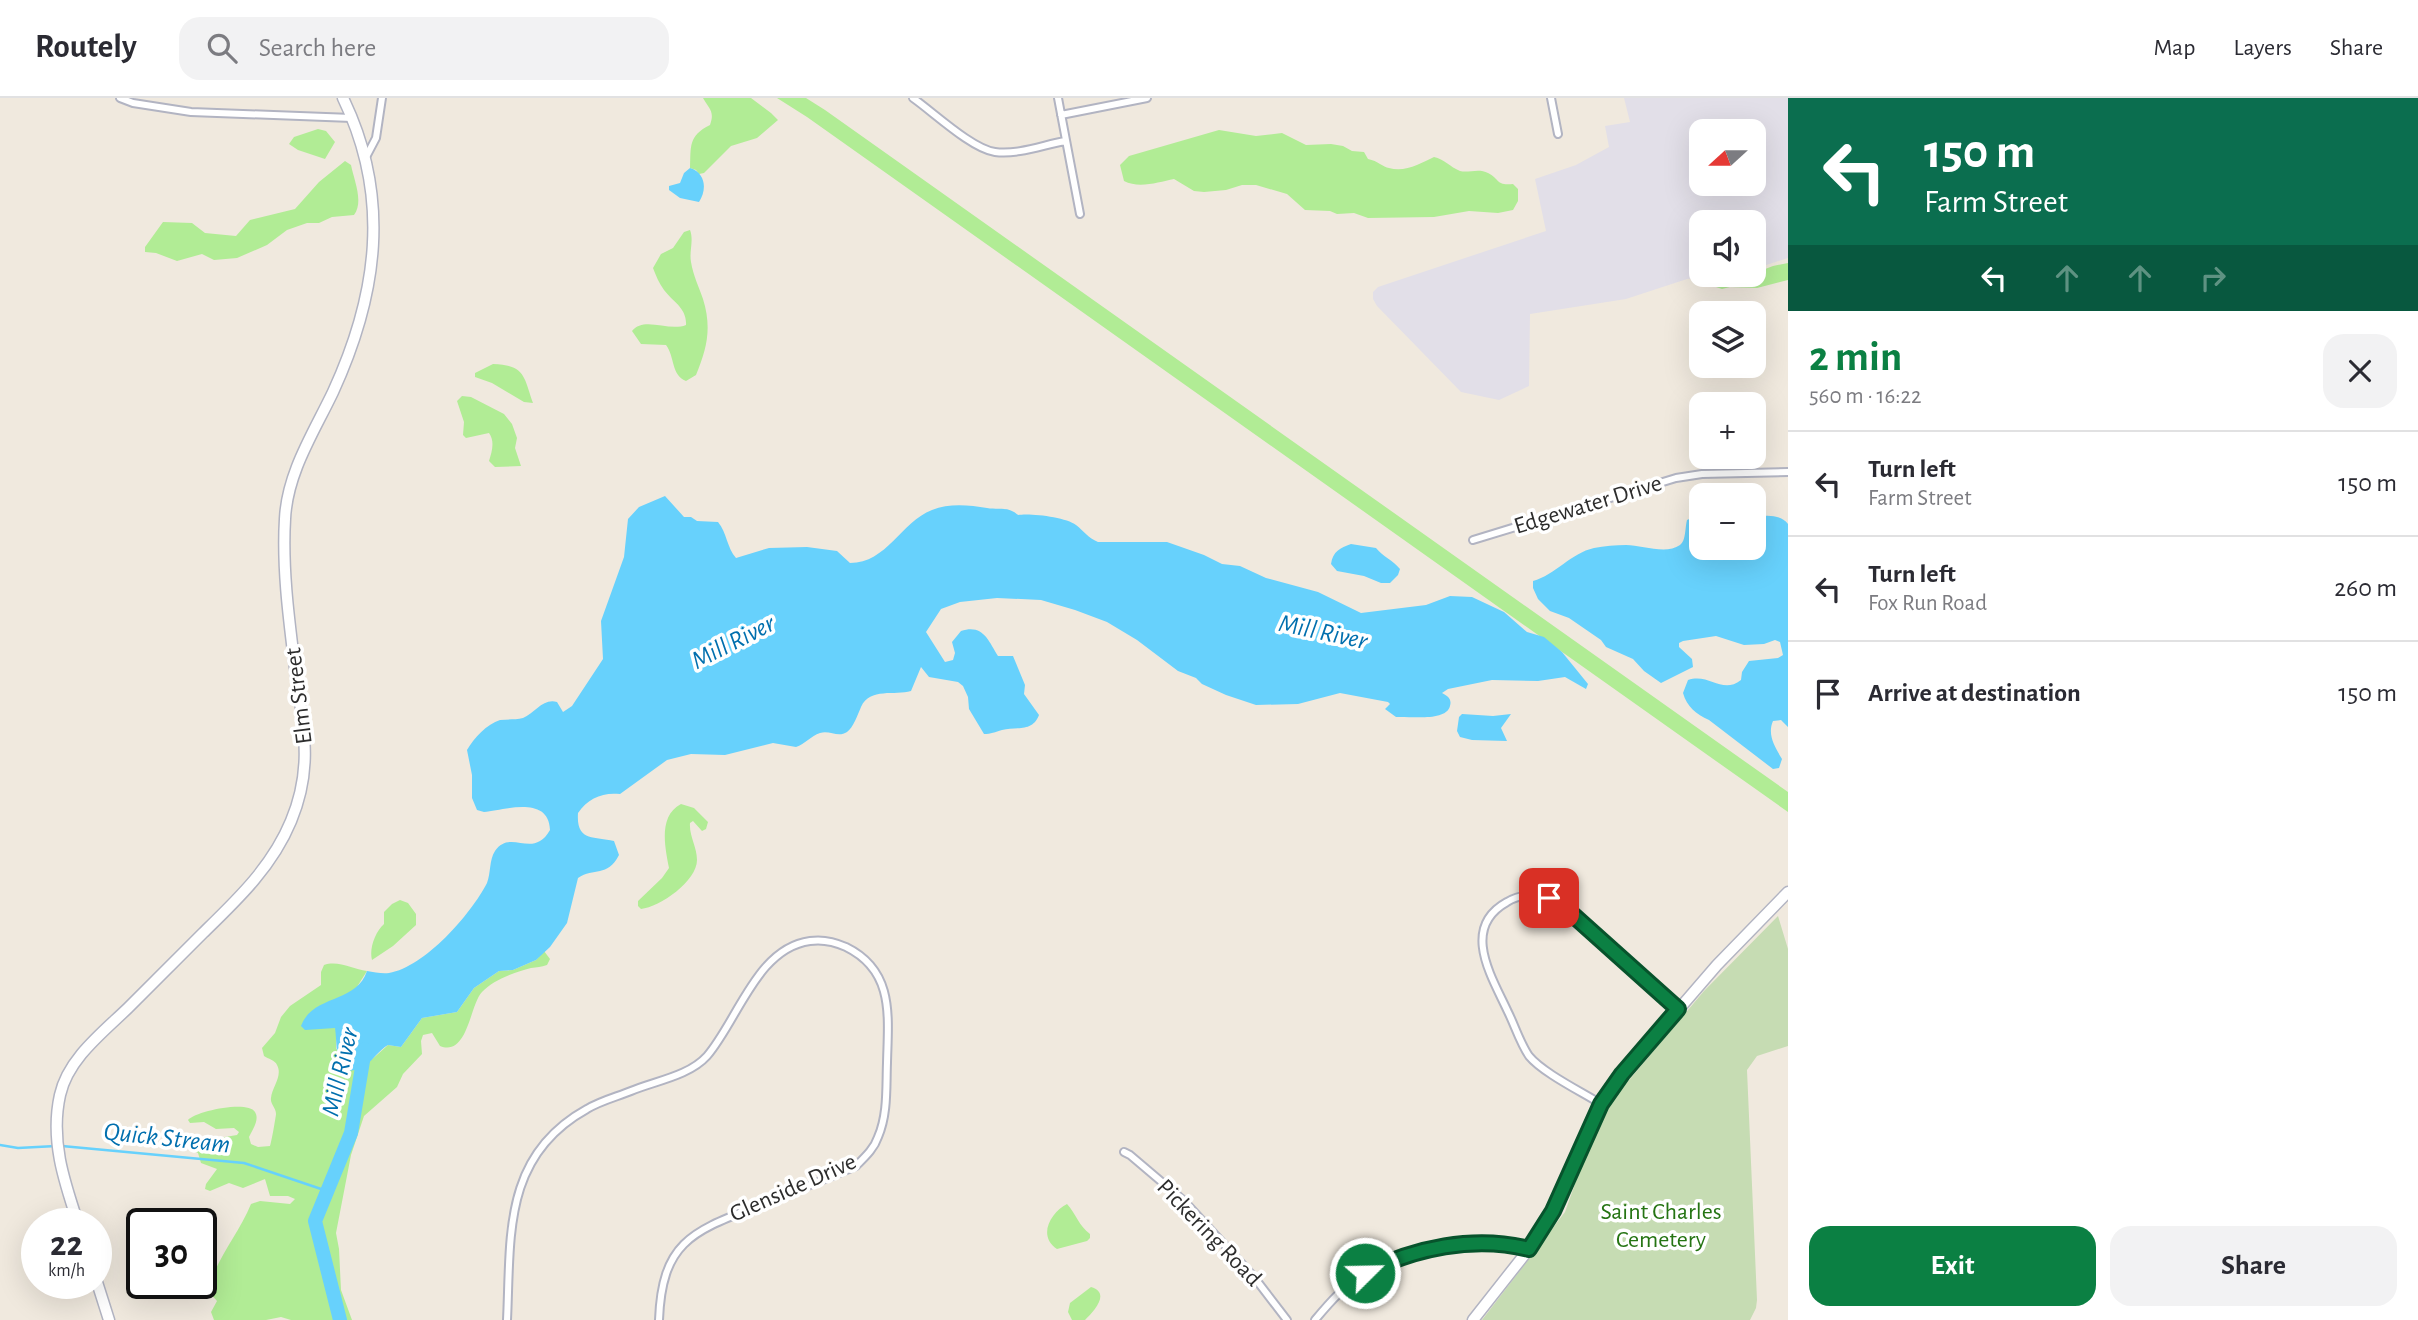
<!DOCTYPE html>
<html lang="en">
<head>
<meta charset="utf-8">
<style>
  body { margin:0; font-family:"Alegreya Sans",sans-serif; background:#f2f2f3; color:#2b2b33; height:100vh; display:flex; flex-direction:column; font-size:26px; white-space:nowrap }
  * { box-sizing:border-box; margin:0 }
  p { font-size:23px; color:#7c7c81 }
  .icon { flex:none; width:38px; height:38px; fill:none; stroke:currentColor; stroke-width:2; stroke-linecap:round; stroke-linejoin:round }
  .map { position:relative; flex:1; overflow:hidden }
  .details { display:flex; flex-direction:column; background:#fff; width:630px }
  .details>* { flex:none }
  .top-card { background:#0b6e4f; color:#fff; overflow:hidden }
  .needle { width:46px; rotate:249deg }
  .controls { position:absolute; left:1689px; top:21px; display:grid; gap:14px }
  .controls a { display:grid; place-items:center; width:77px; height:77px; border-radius:14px; background:#fff; box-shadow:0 7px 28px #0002; font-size:35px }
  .speed { position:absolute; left:21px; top:1110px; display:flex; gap:14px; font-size:35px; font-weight:700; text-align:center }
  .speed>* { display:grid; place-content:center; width:91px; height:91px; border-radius:50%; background:#fff; box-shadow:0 7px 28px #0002; line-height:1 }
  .speed small { font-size:18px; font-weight:400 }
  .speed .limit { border:4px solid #111; border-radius:10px; background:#fff; color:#111 }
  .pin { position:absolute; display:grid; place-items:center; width:60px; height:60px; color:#fff; margin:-30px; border-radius:14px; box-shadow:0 4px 10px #0006 }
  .me { position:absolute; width:77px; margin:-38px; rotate:67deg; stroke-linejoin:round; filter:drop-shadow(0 0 5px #0008) }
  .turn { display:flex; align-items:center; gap:24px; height:147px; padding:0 21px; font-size:32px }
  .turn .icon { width:91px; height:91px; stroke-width:2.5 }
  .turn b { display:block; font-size:49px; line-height:60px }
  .lanes { display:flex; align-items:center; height:66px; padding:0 21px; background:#0003; justify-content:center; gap:35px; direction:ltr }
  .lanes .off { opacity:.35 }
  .round { display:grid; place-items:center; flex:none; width:74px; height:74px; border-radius:21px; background:#f2f2f3 }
  .head { display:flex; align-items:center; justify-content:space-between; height:119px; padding:0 21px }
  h1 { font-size:42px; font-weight:700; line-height:52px; color:#0b8043 }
  .action { display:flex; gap:14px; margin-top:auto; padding:14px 21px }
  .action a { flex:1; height:80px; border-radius:21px; background:#0b8043; color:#fff; font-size:28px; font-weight:700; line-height:80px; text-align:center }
  .action a+a { background:#f2f2f3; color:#2b2b33 }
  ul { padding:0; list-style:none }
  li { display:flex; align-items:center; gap:21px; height:105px; padding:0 21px; border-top:2px solid #e1e1e2 }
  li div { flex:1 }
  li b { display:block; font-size:26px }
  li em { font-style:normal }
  header { display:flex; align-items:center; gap:42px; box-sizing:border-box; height:98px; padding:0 35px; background:#fff; border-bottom:2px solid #e1e1e2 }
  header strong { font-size:33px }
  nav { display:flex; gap:38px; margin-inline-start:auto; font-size:24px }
  .search { width:490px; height:63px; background:#f2f2f3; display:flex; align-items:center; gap:18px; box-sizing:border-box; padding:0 24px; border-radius:21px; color:#7c7c81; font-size:26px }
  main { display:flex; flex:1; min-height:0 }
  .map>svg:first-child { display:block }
  .industrial { fill:#e2dfe8; fill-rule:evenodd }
  .green { fill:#b1ec95 }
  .cemetery { fill:#c6dcb3 }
  .water { fill:#67d1fc }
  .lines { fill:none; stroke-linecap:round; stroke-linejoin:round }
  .stream { stroke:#67d1fc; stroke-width:2.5 }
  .river { stroke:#67d1fc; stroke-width:14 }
  .street-casing { stroke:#b2b4c2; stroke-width:10 }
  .secondary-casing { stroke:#b2b4c2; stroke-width:13 }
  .street { stroke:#fff; stroke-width:6 }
  .secondary { stroke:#fff; stroke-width:10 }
  .route-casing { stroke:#07532c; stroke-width:18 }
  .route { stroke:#0b8043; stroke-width:12 }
  .labels { text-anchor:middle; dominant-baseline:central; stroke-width:7; stroke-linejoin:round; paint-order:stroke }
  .street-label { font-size:24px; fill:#2d2d2d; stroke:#fff }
  .park-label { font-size:24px; fill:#257413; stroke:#fff }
  .water-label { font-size:26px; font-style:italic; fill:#006fae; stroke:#fff }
</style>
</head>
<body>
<header>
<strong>Routely</strong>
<div class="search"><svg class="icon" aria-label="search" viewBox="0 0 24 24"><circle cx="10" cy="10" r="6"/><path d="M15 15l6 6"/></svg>Search here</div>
<nav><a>Map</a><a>Layers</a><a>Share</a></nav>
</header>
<main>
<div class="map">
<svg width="1788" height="1222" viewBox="0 0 1788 1222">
  <rect width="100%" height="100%" fill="#f0e9de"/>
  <path class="industrial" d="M1624,0H1788V160L1754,171V124H1701V177H1727L1687,181L1626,201L1530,216L1529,288L1499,302L1461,294L1377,208L1373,201V194L1378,189L1546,133L1535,81L1576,67L1609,49L1605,28L1630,24ZM1701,33H1754V86H1701Z"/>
  <path class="green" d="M703,0H751L771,15L778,22L757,40L731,48L704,75L699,76L696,72L690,70C691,48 688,38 710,27C715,13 709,11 703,0Z
    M777,0H806L825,12L1788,694V714L807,19Z
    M318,31L326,33L335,44L325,61L298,52L289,46L294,39Z
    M1219,32L1256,38L1282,35L1306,47L1331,46L1343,48L1352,53L1364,54L1368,61C1378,63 1383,69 1389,70C1405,75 1421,65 1434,59C1444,61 1450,69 1460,73C1469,75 1479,70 1488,75C1500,81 1496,88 1513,86L1518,91V103L1513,112L1498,115L1469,113L1434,119L1368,120L1354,115L1337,116L1330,113L1305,112L1287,96L1256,87H1242L1226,92L1204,94L1194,93L1174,81C1159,84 1139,91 1124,83L1120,67L1129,58Z
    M345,63L351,67C354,82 364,104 354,117L332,119L319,125H307L287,132L267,147L237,160L214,162L202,156L177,163L156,155L145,154V149L163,124L192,125L205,135L236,138L250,122L295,111L319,84Z
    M690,132C694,142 689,153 691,164C693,177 699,189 703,201C712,230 707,250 696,277L686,283C671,277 675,259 666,247L641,246L632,233C644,218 669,234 686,227C687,210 673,204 664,192C659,185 656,178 653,170L661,156L673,150L684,134Z
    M1788,165V182L1757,190L1730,189L1722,191L1716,189L1717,179L1729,177L1742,180L1773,168Z
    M493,266C526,267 524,280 533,305L524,304L492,285L475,279V275Z
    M462,298L471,299L504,316L512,326L517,340L515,350L521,368L495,369L489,363C492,354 495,343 489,335L466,340L463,337L464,324L457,303Z
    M681,706L694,710L708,724L706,731L702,733L693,723L690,725C689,738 697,749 697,762C697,783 660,809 641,811L638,808V803L662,780L669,770C665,749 658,718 681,706Z
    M400,802L408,805L416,816V827L393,848L372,862C369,851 375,834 384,826V814L392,806Z
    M544,853L550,861L547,867C541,869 537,869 531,870C515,874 493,882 482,894C470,906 468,959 440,948L432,935L423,937L421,943L422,956L403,976L397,989L364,1018L351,1057L336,1135L339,1151L341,1192L352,1222H291L281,1219L266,1222H214L211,1214L217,1203L208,1193C216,1160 239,1136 251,1106L260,1103L290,1106L295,1101L288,1098H270L265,1081L243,1090L229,1085L210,1093L205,1091L206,1086L217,1071L201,1065L198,1055L190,1051L193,1047H207L219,1040L237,1037L239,1034L234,1030L216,1031L204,1024L190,1025L188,1022C196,1013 248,1002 255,1014C260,1022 252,1032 249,1039L251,1046L258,1049L270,1048C271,1047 276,1018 276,1016C276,1010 270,1006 271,1000C272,989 283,978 277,967C275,962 268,961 264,958L262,950L275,935L281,919L290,908L321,887V874L324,867C338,862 353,871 367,873L355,892L337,901L324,929H334L336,931V951L369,964L388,947L401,949L422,920L457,914L474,890L499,873L513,872L536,862Z
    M1067,1106C1076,1116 1079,1128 1090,1136V1140L1087,1143L1057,1151C1037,1138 1051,1114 1067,1106Z
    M1091,1189C1111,1195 1094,1213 1085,1222H1072L1068,1214L1070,1205Z"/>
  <path class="cemetery" d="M1778,818L1788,851V948L1757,958L1747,972L1757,1202L1756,1210L1750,1222H1482L1565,1114L1591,1041L1614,1000L1704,893Z"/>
  <path class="water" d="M690,70C706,75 707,92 699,104L680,100L669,92V88L680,85L684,75Z
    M665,398L684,419H691L697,423L718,424C727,435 727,450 736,460L769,450L807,449L837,453L850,465C887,465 901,424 932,412C949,405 969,407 987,410C998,412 1009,408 1018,417C1030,415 1066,419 1076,427C1084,433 1088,440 1098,444H1167L1204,457L1222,466L1240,468L1266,480L1318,494L1361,515L1426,507L1450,498L1472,499L1504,514L1527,534L1544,539L1562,554L1588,586L1586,591L1565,579L1538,583L1492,582L1448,591L1442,595C1448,598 1452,601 1450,608C1446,624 1410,618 1396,619L1385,611L1390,606L1388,604L1340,595L1298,606L1256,607L1226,597L1202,586L1196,580L1178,573L1137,542L1107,524L1075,512L1041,502L997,500L960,504L941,511L926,534L945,564L953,562L955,555L952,544L961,533C983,526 988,542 998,558H1013L1025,587L1024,596L1039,617C1032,635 1016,628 1002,632C995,634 991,636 984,636L969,611L968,599L963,588L958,584L929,579L921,569L911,593C895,598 870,589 861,609C858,616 853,630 847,634C838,640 830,632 820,635C811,638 805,646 796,649L773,645L725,657L691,656L667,662L620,696C603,694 588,700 578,715C576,744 594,738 614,743L619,757C607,780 594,769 578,780L567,825L550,849L536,862L513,872L499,873L474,890L457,914L422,920L401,949L388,947C379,952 374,961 367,966C333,988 338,950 335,930L305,932L301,928C313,896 356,906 367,873C374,874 382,876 389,875C425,869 471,816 487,785C491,775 489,762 495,753C511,730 533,762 550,732C549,697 504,712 484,714L477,712L472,700V677L467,652C474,640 487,626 500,622C508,621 516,622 523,620C535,615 543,600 557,604L563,614L572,608L603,561L601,523L624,459L628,421L639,409Z
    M1754,417C1766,419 1780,415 1788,426V629L1781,622L1773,623C1767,637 1775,649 1782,661L1779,670L1773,671L1709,622C1696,616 1687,609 1683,595L1688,582C1710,575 1722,597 1741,582L1742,574L1749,563L1778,560L1783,557L1780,544L1775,542L1764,546L1744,547L1716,538L1683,543L1679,545V549L1692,561L1693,569L1661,585L1644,573L1633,561L1606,549L1601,542L1569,520L1550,513L1538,501L1533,490V483C1555,477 1571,455 1594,450C1604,448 1616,447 1626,447C1642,447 1666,457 1680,447C1686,443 1685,429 1687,422L1696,418H1701V450H1754Z
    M1351,446L1376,450C1383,459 1393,462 1400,471L1398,477L1390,485H1381L1364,478L1337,473L1331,466C1333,453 1340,450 1351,446Z
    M1462,616L1493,618L1511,616L1501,630L1507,643L1472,642L1460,639L1457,633L1459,619Z"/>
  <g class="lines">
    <path class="stream" d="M0,1047L18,1050L56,1048
      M62,1048L244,1065L327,1093"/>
    <path class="river" d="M340,1222L315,1123L351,1035L365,951"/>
    <defs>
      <path id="street" d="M120,0L133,5L191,14L352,20
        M913,0C933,14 972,51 995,54C1018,57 1043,47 1065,43
        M1058,0L1080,116
        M1551,0L1558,36
        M1061,17L1147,0
        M366,59L376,40L382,0
        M1473,442L1676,380L1702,376L1788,374
        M1601,1006C1582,994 1543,975 1529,958C1520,945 1515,928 1508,914C1492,879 1460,830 1507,804C1522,795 1539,796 1554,802L1678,911
        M1124,1054L1130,1057L1183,1102L1254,1179L1287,1222
        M507,1222C511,1139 502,1058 587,1011C600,1003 616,999 631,993C655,983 689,978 707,958C738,922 757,850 810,843C823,841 835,844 846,849C895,873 888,919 887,965C886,989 888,1016 878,1039C874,1051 865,1059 856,1068C824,1082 792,1094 760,1107C694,1133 662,1142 659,1222
        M1315,1222C1330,1204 1346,1186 1366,1174C1412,1148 1477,1138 1529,1151"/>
      <path id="secondary" d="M78,1125C64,1083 50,1042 60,997C68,961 102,935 128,910C153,885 178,860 203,835C237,802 272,769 291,723C314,668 303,627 295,570C289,522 282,470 285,421C287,375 314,334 333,294C378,196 391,99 343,0
        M96,1181L109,1222
        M1473,1222L1529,1151L1553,1113L1598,1012L1616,984L1717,867L1788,794"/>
    </defs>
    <use href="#street" class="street-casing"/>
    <use href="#secondary" class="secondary-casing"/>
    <use href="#street" class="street"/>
    <use href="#secondary" class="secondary"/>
  </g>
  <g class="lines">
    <defs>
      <path id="route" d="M1365,1175C1414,1150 1474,1137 1529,1151L1553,1113L1601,1006L1622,976L1678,911L1563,808L1549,800"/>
    </defs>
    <use href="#route" class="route-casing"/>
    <use href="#route" class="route"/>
  </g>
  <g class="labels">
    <g class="street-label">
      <text transform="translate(1588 407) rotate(-17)">Edgewater Drive</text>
      <text transform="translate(299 598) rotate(-97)">Elm Street</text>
      <text transform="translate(793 1090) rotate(-24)">Glenside Drive</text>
      <text transform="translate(1209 1135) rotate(46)">Pickering Road</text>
    </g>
    <g class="park-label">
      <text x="1661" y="1114">Saint Charles<tspan x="1661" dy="28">Cemetery</tspan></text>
    </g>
    <g class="water-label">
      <text transform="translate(1323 534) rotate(12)">Mill River</text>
      <text transform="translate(733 544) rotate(-27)">Mill River</text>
      <text transform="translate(340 974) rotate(-77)">Mill River</text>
      <text transform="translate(167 1040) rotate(6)">Quick Stream</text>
    </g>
  </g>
</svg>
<div class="controls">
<a><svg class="needle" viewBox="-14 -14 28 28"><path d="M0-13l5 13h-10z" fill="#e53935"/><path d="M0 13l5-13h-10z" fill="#7c7c81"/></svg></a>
<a><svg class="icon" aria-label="sound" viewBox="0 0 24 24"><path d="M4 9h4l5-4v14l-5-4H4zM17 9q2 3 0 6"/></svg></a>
<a><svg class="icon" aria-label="layers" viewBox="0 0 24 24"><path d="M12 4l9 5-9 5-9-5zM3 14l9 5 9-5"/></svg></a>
<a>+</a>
<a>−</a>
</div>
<div class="speed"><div>22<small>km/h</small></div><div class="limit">30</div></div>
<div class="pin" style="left:1549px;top:800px;background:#d93025"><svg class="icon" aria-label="arrive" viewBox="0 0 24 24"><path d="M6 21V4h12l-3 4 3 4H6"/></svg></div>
<svg class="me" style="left:1365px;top:1175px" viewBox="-20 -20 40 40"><circle r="17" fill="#0b8043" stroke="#fff" stroke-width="3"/><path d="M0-11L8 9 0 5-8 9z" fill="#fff"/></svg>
</div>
<section class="details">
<div class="top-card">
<div class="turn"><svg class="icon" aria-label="left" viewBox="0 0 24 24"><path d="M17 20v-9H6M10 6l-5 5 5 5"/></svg><div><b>150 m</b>Farm Street</div></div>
<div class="lanes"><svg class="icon" aria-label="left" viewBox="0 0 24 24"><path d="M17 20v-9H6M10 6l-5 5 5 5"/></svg><svg class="icon off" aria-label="ahead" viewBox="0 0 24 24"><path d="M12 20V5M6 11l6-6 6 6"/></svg><svg class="icon off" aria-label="ahead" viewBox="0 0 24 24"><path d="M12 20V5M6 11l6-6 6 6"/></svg><svg class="icon off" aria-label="right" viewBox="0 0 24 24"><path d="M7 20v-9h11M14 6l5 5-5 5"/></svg></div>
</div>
<div class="head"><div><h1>2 min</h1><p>560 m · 16:22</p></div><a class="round"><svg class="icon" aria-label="close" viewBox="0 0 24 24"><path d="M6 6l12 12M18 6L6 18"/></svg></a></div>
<ul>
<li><svg class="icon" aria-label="left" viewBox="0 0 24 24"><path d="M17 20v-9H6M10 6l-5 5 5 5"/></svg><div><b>Turn left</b><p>Farm Street</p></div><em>150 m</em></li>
<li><svg class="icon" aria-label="left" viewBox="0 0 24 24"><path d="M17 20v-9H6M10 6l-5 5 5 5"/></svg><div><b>Turn left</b><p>Fox Run Road</p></div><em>260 m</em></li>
<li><svg class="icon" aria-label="arrive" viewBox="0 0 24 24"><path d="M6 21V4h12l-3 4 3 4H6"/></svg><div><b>Arrive at destination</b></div><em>150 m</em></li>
</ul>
<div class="action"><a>Exit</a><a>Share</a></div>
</section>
</main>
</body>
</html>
